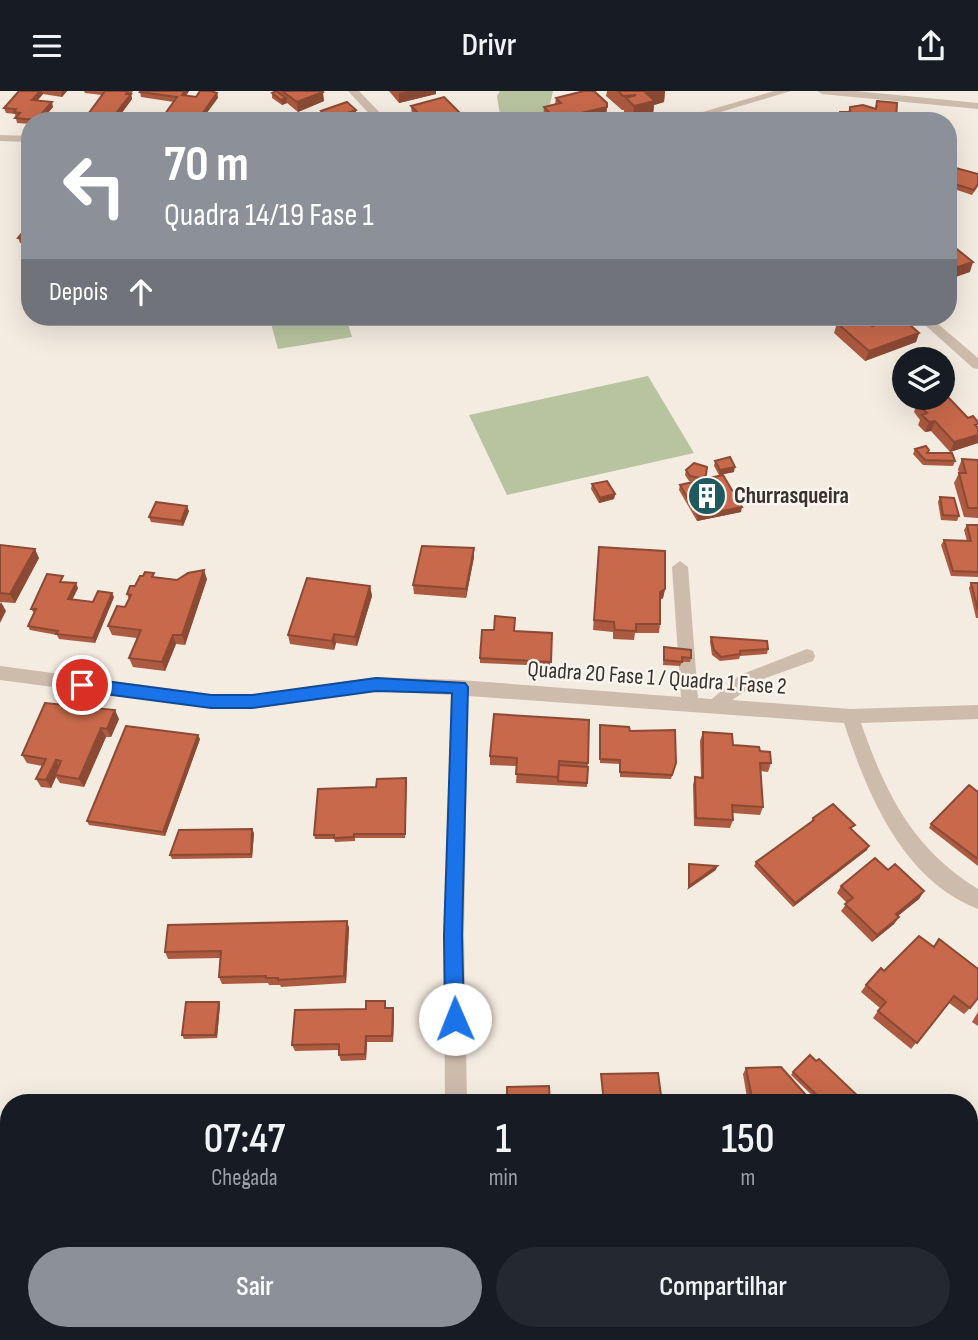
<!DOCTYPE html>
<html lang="pt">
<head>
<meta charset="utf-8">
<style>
  body { margin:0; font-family:"Sofia Sans Condensed",sans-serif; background:#242831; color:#f1f3f6; height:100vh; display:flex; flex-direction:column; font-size:26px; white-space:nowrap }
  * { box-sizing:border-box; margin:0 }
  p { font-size:23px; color:#9ea1a6 }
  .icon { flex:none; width:38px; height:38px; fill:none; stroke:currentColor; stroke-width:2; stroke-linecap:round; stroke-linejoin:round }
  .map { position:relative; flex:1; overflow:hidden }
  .sheet { position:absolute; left:0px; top:1003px; width:978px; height:247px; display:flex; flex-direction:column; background:#171b24; border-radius:28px 28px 0 0; box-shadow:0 7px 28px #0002 }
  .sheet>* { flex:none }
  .top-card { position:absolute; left:21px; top:21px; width:936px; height:214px; border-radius:28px; box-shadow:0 7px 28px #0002; background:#8c9099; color:#fff; overflow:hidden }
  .fabs { position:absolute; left:892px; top:256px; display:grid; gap:14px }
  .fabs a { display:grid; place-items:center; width:63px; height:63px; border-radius:50%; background:#171b24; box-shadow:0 7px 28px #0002; font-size:35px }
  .pin { position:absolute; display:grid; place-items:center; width:60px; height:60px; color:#fff; margin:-30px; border:4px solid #fff; border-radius:50%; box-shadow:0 2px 7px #0007 }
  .me { position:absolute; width:77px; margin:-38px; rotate:359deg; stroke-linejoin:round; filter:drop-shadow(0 0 5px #0008) }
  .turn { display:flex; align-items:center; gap:24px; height:147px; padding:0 28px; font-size:32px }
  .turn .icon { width:91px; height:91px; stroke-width:2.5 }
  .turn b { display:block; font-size:49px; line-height:60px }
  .then { display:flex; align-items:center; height:66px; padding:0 28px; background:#0003; gap:14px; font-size:26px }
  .eta { display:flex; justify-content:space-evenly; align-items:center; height:119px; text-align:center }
  .eta b { font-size:42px; font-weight:600; line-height:49px }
  .cta { display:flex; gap:14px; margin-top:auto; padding:14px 28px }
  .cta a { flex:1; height:80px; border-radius:42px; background:#8c9099; color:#fff; font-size:28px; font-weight:600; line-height:80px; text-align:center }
  .cta a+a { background:#242831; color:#f1f3f6 }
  header { display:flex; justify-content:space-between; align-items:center; height:91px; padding:0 28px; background:#171b24; font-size:32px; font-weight:600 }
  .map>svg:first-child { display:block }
  .green { fill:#b8c4a0 }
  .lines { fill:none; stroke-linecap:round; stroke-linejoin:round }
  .minor { fill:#cdbbac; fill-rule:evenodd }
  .wall { fill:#ac5a40 }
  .shaded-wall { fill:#8c4a34 }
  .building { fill:#c8694b; stroke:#8c4a34; stroke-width:2 }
  .route { fill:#1a73e8; stroke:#114b97; stroke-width:2 }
  .labels { text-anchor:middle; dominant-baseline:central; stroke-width:5; stroke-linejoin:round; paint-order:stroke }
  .poi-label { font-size:23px; font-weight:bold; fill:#3b302b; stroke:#fbf5ee; text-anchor:start }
  .street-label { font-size:23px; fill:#3b302b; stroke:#fbf5ee }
</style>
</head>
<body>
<header><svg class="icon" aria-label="menu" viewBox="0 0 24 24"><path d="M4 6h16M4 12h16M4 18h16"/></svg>Drivr<svg class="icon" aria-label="share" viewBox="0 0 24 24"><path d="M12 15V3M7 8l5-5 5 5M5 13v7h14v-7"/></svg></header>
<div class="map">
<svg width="978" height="1249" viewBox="0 0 978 1249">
  <rect width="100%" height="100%" fill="#f4ebe1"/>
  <path class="green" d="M500,0H553L550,13L538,30H501L497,5Z
    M291,226H346L352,246L278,258L270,229Z
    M648,285L694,362L507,404L469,324Z"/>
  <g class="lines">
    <path class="minor" d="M348,0H359L388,30H376Z
      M774,0H791L691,30H672Z
      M817,0H856L978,12V18L822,3Z
      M0,44L30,45V51L0,50Z
      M916,226H930L978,267V278L973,277Z
      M680,470L688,476L698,607L712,608L740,584L807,558L813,560L815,565L813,570L763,588L732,609L850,618L978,614V628L861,632C886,703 912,757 978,798V818C902,789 867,702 844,632L468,605L464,844L467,1012H445L444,844L451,604L376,600L252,618L211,617L0,589V575L211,603L252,604L376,586L460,589L681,606L672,476Z
      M447,1241H471V1249H447Z"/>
  </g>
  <path class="wall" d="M19,0H67L62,6L43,3L37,9L53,16L41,30H30V33L17,32L15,23L6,22L4,17Z
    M84,0H133L131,3L132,8L121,23L122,28L120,30H107V29L91,27L89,22L102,4L85,2Z
    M189,0L186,5L196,6L200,0H195H211L217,2L218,7L174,11L141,6L140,1Z
    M275,0H322L324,10L298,21L287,12L282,14L272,7V2Z
    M389,0H436V3L399,12Z
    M607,0H665L664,11L654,14L653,24L633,29L624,21V19H622L606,5Z
    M556,7L607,12L606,26L588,30H547L543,26L544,16L555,13Z
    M877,10L897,12L896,30H838L840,21H848L850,16L875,18Z
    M411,15L464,26V30H416L412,25Z
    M948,47L954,58L953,63H948Z
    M948,81L978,95L972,104L948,96Z
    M30,132V153L20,152L18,147Z
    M837,232L872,235L919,242L916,251L865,270L834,242Z
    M917,312L978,337V352L950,361L931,340L925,341L918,334L920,329L914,321Z
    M915,358L929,359L928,362L955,370L953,375L923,374L913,363Z
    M962,368L978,369V427L964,426L954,392L959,382L958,378Z
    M715,370L734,381L719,384L714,375Z
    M686,379L706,384V388L741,421L697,430L679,399L680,394L694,391L689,390L685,384Z
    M592,393L615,403L614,408L599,412L591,398Z
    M940,406L959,425L957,430L941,429L938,411Z
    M189,420L183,435L151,431L149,426Z
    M967,434H978V486L951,485L941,454L944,449L967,450L964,439Z
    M0,454L39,467L15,512L0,511Z
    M474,457V466L466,507L414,503L413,494Z
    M598,465L665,498L663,507L660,509V533L659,542H635L634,549L613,548V541L593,539Z
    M155,486L177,489L207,488L185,554L176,553L165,580L133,576L129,567L137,547L112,544L108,535L125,516L129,508L127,503L135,495Z
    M65,490L64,491L78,497L72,509L93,511L114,506L95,552L59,548L57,544L30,539L28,535L34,522L31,518Z
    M971,492H978V527H976L969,497Z
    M370,495L372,505L357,555L336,552L334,559L290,553L288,544Z
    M514,540L552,542L550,575L480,572V567Z
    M711,546L768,558L767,563L740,565L739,568L720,570L712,564L710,551Z
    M664,556L691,567L690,571H682L680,575L663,574Z
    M119,628L111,646H106L84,696L60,692L56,686L51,697L41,696L36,688L42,675L27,672L22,664Z
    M600,634L630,640L676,672L671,688L620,686V673L600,672Z
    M703,641L733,654L760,660L771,672L768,681L761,680L763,716L760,724L732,722L733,729L730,737L694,735L693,694L695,686H701L700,650Z
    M200,648L165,745L89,734L87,730Z
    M490,665L588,672L587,696L516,692L517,675L490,674Z
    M407,691L405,747H355V750L335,751L334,748H315L314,744L376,696Z
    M978,701V775L929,737L931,733Z
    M813,727L853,738H851L867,759L793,816L754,775L756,771L811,731Z
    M254,742L252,767L172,768L170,764Z
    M888,779L924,800L919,808L898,825L899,826L894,833L872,851L841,820L847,812L837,802L841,795Z
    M347,830L349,837L346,892L281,896L280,894H269L268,892L222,893L219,886L220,867L168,868L165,861Z
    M919,845L970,917L964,923L949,912L911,958L873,927L880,917L861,901L866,894L884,880Z
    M219,911L220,914L217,947L184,948L182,944Z
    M387,917L394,923L393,951H367L366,969L341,970L339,964V959L295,960L292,954L366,918Z
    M978,921V935L972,931Z
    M816,970L856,1012H820L791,984L793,981Z
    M746,977L813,1012H748L743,983Z
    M978,1160V1246H965V1249H902L900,1241H970Z"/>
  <path class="shaded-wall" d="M40,0H42L43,3L34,14L32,9Z
    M61,0H67L62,6Z
    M185,0H189L183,9L182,4Z
    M408,0H436V3L399,12V2Z
    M655,0H665L664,11L654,14L653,24L633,29L634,15L646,2Z
    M323,1L324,10L298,21L297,11Z
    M217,2L218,7L201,30H197Z
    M131,3L132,8L121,23L122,28L120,30H116V22Z
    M286,7L287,12L282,14L281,9Z
    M52,11L53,16L41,30H36Z
    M607,16L606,26L588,30H555V28Z
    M356,19V24L339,30H329L331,27Z
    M419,23H422V30H419Z
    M464,26V30H451Z
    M973,171L970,181L953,187L948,195V179Z
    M919,242L916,251L865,270L869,260Z
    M935,330L931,340L925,341L929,331Z
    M978,344V352L950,361L954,351Z
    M735,376L734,381L719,384L720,379Z
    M615,403L614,408L599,412L600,407Z
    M187,415L189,420L183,435L181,430Z
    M742,416L741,421L697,430L698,425Z
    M474,457V466L466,507V498Z
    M35,458L39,467L15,512L10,503Z
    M204,479L207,488L185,554L182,544Z
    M76,492L78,497L70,513L68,508Z
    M370,495L372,505L357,555L355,546Z
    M665,498L663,507L658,510L660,501Z
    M112,502L114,506L95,552L93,547Z
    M1,511L6,520L0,532V513Z
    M334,543L336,552L334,559L332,550Z
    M173,544L176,553L165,580L162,571Z
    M115,619L119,628L111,646L107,638Z
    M101,637L106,646L84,696L79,688Z
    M198,644L200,648L165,745L163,741Z
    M56,669L60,678L55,684L56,686L51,697L46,689Z
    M252,738L254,742L252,767L251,763Z
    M869,755L867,759L793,816L795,812Z
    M717,775L716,779L687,799L689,795Z
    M924,800L919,808L891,830L896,823Z
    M899,826L894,833L872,851L877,844Z
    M347,830L349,837L346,892L344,885Z
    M219,911L220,914L217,947L215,944Z
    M393,917L394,923L393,951L392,945Z
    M366,945L367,951L366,969L365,963Z"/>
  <path class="building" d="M19,0H40L32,9L52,11L36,29L15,27L20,22L14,21L16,18L4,17Z
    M104,0H128L126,3H131L116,22L121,23L116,30L106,29L110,24L89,22L105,0Z
    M141,0H185L182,4L196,6L200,0H211L217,2L197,30H160L177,6L140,1Z
    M276,0L286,7L281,9L272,2Z
    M282,0H322L323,1L297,11Z
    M584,0H594L607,12V16L555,28L544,16L561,12L556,7Z
    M618,0H655L646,2L655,10L634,15L626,7L636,4L623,5Z
    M444,6L464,26L451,30H429L422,23H419L411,15Z
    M877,10L897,12L896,29L883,27V30L839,29L840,21H850V16L863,14L876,18Z
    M347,11L356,19L330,28L321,20Z
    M305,22L331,27L329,30H301Z
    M229,27L251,30H227Z
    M948,47H953L954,58H948Z
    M952,76L978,83V93L974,99L948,91V81Z
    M30,132V148L18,147Z
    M948,151L973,171L948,179Z
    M857,226H862L872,235L898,226H901L919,242L869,260L837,232Z
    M945,303L968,327L973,325L978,331V333L975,334L978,337V344L954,351L935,330L929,331L922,324L927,322L917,312L935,306H943V304Z
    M926,355L929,359L927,362H952L955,370L925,369L915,358Z
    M730,366L735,376L720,379L715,370Z
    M962,368L978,369V417H968L959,382H966Z
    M694,372L707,376L706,384L701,387L690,385L686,379Z
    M723,384L742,416L698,425L680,394Z
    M607,390L615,403L600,407L592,393Z
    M940,406L954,407L959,425L943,424Z
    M156,411L187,415L181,430L149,426Z
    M967,434H978V481L953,480L944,449L971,450Z
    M0,454L35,458L10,503L0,502Z
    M422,455L474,457L466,498L413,494Z
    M599,456L665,460V498L660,501V533H636V540L615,539L614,531L594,529Z
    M204,479L182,544H173L162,571L129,567L141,539L108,535L117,515L125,516L131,504L127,503L130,495H135L140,485H143L145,481L154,482L152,486L177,489L188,482Z
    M47,483L63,485L60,491L76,492L68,508L93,511L98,500L112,502L93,547L56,543L58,540L28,535L36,518H31Z
    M307,487L370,495L355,546L334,543L332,550L288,544Z
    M971,492H978V519Z
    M495,525L515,527L514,540L552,542L551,571L480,567L482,539H494Z
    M711,546L767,550L768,558L740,560V563L721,566L714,559Z
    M664,556L691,559V567L682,566V571L664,569Z
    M45,612L115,619L107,638L101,637L79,688L55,684L61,670L56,669L46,689L36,688L46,668L22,664Z
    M494,623L589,629L588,672L559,670L558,686L516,683L517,667L490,665Z
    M600,634L629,636L630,640L675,639L676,672L672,684L620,681V669L600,668Z
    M126,635L198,644L163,741L87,730Z
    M703,641L732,643L733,654L759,656L760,660L770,661L771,672H760L763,716L732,714L733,729L696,727L695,686L703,687Z
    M559,674L588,676L587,692L558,690Z
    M406,687L405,743H354V746L334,747V744H314L318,698L376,696L377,688Z
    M969,694L978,701V768L931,733Z
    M833,713L855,734L850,737L869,755L795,812L756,771L814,729L813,727Z
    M252,738L251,763L170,764L179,739Z
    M875,767L888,779L895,773L924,800L896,823L899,826L877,844L845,813L853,807L841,795Z
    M689,773L717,775L689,795Z
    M347,830L344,885L278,889V887H266V885L219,886L221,860L165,861L168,834Z
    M919,845L934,856L939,848L978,878V907L970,917L954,905L917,952L878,920L886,911L866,894L881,877L884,880Z
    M366,910H385V917H393L392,945H366L365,963L339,964V953L292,954L295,919L366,918Z
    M186,911H219L215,944H182Z
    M810,964L816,970L819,968L860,1007L856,1012H825L793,981Z
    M781,976L813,1012H753L746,977Z
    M658,982L662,1012H604L601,983Z
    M549,995L550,1012H507V996Z
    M970,1149H975L978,1160V1243L964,1244L965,1249H909L907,1241H970Z
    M287,1241H396V1249H287Z
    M611,1241H683L684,1249H619Z
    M767,1241H797L799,1249H768Z"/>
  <path class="route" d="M82,587L211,604H252L376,587L465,592L468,596L462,844L464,928L461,934L455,937L448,934L445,928L444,844L452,602L376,600L252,617H211L82,600L74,594Z"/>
  <defs>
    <symbol id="building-disc" viewBox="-11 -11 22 22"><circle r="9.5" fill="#1f5a5e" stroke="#fbf5ee"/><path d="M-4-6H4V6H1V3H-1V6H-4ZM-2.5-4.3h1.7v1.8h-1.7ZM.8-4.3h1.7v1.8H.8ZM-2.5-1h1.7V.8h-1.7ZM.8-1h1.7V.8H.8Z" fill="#fff"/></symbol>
  </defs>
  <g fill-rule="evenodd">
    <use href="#building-disc" x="685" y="383" width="44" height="44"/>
  </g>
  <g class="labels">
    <g class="poi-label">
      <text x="734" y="405">Churrasqueira</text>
    </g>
    <g class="street-label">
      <text transform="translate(657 587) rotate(4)">Quadra 20 Fase 1 / Quadra 1 Fase 2</text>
    </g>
  </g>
</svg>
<div class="fabs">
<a><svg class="icon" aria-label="layers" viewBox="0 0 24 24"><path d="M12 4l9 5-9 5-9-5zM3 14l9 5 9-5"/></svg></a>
</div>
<div class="pin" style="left:82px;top:594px;background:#d93025"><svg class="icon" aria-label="arrive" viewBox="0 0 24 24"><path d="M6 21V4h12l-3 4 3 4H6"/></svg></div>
<svg class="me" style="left:455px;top:928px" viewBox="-20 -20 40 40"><circle r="19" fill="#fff"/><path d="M0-13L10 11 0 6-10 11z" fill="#1a73e8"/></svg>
<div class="top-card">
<div class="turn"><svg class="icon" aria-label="left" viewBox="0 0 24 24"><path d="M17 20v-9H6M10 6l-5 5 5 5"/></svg><div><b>70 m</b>Quadra 14/19 Fase 1</div></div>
<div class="then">Depois<svg class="icon" aria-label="ahead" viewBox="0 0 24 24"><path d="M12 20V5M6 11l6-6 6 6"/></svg></div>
</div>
<section class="sheet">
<div class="eta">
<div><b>07:47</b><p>Chegada</p></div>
<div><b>1</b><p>min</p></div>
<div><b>150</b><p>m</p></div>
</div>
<div class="cta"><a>Sair</a><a>Compartilhar</a></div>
</section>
</div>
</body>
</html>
